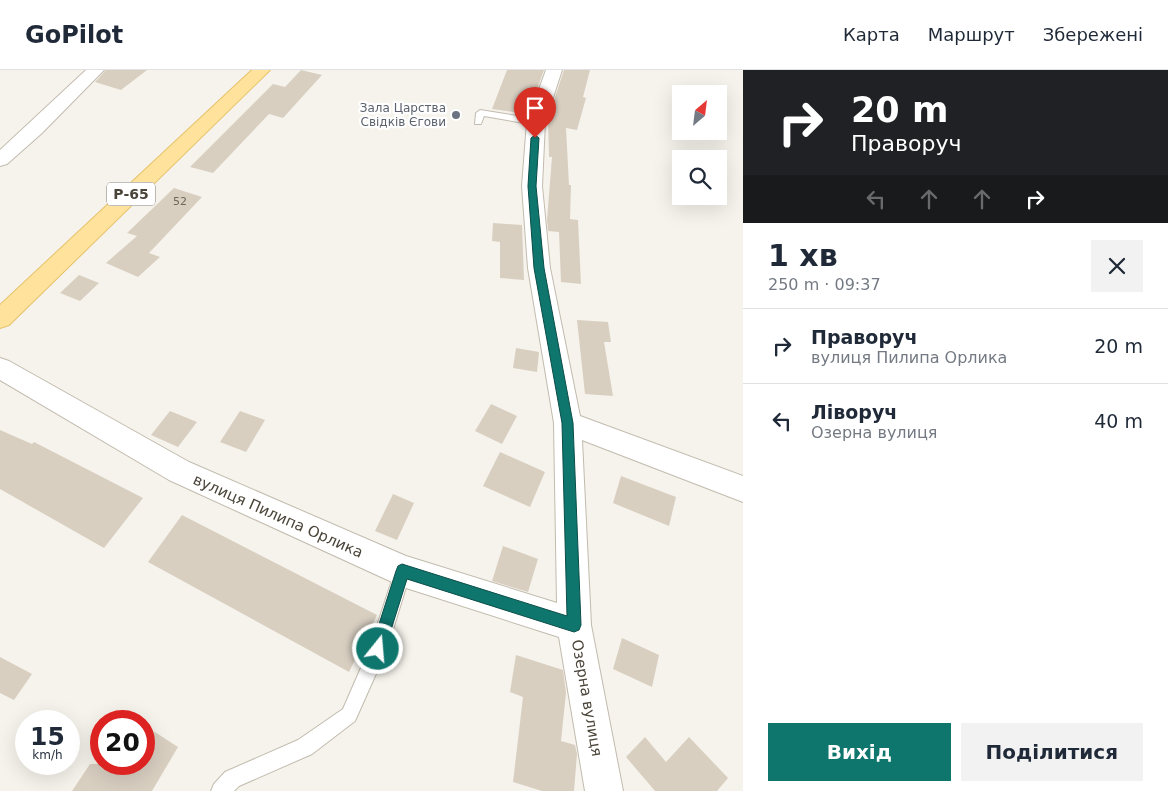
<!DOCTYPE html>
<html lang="uk">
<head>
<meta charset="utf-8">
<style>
  body { margin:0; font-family:"DejaVu Sans",sans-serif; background:#f2f2f3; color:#1f2937; height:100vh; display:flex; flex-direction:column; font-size:19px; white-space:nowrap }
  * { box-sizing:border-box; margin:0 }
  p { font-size:16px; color:#747a83 }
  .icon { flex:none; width:28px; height:28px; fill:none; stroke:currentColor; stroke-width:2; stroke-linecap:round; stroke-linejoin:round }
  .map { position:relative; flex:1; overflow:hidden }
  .sheet { display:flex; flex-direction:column; background:#fff; width:425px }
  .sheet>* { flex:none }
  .top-card { background:#202124; color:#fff; overflow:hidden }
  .needle { width:32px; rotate:28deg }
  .controls { position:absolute; left:672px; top:15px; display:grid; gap:10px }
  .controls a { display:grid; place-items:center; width:55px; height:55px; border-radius:0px; background:#fff; box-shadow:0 5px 20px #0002; font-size:25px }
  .speed { position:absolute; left:15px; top:640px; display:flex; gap:10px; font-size:25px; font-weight:700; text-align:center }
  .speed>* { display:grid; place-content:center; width:65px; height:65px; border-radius:50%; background:#fff; box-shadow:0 5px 20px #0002; line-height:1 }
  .speed small { font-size:12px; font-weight:400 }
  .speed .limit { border:8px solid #d22; background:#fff; color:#111 }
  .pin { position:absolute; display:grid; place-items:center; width:42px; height:42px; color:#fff; margin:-51px -21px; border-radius:50% 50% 50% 0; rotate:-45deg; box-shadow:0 0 5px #0007 }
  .pin .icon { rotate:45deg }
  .me { position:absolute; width:55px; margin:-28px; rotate:17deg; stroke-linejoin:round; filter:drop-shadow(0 0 4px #0008) }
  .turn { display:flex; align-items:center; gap:18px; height:105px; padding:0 25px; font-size:22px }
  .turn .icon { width:65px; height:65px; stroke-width:2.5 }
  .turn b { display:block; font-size:35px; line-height:42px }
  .lanes { display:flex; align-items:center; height:48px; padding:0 25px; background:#0003; justify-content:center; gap:25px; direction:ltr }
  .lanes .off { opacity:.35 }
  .round { display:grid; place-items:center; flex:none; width:52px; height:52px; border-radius:0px; background:#f2f2f3 }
  .headline { display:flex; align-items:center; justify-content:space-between; height:85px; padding:0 25px }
  h1 { font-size:30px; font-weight:700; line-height:38px }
  .primary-button { display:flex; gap:10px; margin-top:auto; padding:10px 25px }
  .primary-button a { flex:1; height:58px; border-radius:0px; background:#0f766e; color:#fff; font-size:20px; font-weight:700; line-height:58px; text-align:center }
  .primary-button a+a { background:#f2f2f3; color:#1f2937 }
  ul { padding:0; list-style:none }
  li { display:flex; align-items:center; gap:15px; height:75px; padding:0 25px; border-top:1px solid #e0e1e3 }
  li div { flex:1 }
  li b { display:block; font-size:19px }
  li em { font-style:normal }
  header { display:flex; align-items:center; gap:30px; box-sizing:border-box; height:70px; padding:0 25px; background:#fff; border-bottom:1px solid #e0e1e3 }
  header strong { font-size:24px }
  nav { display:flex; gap:28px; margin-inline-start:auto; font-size:18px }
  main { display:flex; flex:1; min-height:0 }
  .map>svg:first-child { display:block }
  .building { fill:#d8cfc1 }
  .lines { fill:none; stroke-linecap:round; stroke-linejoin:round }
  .service-casing { stroke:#c2bbae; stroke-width:2 }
  .minor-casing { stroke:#c2bbae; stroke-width:2 }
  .primary-casing { stroke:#e6c16a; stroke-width:2 }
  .service { fill:#fff; fill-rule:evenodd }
  .minor { fill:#fff; fill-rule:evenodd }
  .primary { fill:#ffe39c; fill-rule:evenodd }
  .route { fill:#0f766e; stroke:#0a4d48 }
  .worship-dot { fill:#6b7280; stroke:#fff; stroke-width:2 }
  .labels { text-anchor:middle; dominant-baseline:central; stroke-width:4.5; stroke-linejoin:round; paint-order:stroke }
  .far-number-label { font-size:11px; fill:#6e675b }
  .far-worship-label { font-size:12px; fill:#5b616d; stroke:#fff; text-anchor:end }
  .shield { fill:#fff; stroke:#817c74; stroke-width:1 }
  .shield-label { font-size:14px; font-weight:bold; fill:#4b4439 }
  .street-label { font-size:15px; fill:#4b4439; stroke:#fff }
</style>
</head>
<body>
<header>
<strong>GoPilot</strong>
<nav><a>Карта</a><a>Маршрут</a><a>Збережені</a></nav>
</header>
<main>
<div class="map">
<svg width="743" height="721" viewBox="0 0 743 721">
  <rect width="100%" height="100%" fill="#f6f3ec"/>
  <path class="building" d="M106,0H147L121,20L95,12Z
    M301,0L322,5L283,48L269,44L213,103L190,97L273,14L285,17Z
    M507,0H544L528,44L492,39Z
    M564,0H590L583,27L586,28L577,60L566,58L569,115H571L570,149L578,150L581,214L561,212L559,162L548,161L547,150L552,87H549L548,48Z
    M174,118L202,127L149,183L160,187L138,207L106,193L137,166L127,163Z
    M493,153L522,155L524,210L500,208V172L492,171Z
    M79,205L99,213L80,231L60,223Z
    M577,250L608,252L611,272H604L613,326L585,324Z
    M516,278L539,282L537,302L513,298Z
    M491,334L517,346L502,374L475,361Z
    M170,341L197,352L178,377L151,365Z
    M240,341L265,350L246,382L220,372Z
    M0,360L32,374L34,372L143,428L104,478L0,419Z
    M500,382L545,402L530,437L483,416Z
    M621,406L676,427L669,456L613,433Z
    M393,424L414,433L397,470L375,461Z
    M182,445L377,545L349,602L148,492Z
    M503,476L538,489L528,522L492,511Z
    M622,568L659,585L652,617L613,599Z
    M516,585L563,600L566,623L561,671L575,675L577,684L574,721H542L513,712L523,627L510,622Z
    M0,587L32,604L14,630L0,623Z
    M144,655L178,677L152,721H72L90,694H144Z
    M645,667L666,692L689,667L728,708L717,721H655L626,687Z"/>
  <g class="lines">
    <defs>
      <path id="service" d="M480,40L536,49L541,52L536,55L484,46L481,54H475L476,43Z
        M403,493L409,496L411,501L387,579L355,651L312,684L239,716L234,721H211L214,714L225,702L298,670L343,639L370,577L395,501L397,496Z"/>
      <path id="minor" d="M86,0H104L42,63L7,94L0,96V80Z
        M546,0H562L545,52L542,116L550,198L580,346L743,406V432L582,370L591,555L623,721H585L559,567L403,517L169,410L0,310V288L9,291L189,392L406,486L557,533L554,353L528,198L522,116L527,52Z"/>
      <path id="primary" d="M252,0H270L9,255L0,258V235Z"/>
    </defs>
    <use href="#service" class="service-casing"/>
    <use href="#minor" class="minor-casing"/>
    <use href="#primary" class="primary-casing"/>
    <use href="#service" class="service"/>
    <use href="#minor" class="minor"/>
    <use href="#primary" class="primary"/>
  </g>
  <path class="route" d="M535,65L539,68L536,116L544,198L573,353L581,555L579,560L574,562L407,509L385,579L383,584L378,586L373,584L371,579L396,501L398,496L402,494L567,546L562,353L534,198L528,116L531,68Z"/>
  <circle class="worship-dot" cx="456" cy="45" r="5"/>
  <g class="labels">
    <g class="far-number-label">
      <text x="180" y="131">52</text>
    </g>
    <g class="far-worship-label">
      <text x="446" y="38">Зала Царства<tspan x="446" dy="14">Свідків Єгови</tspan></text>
    </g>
    <rect class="shield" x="107" y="112.5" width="48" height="23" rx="4"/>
    <g class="shield-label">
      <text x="131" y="124">Р-65</text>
    </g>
    <g class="street-label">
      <text transform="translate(278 446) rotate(24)">вулиця Пилипа Орлика</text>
      <text transform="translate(587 628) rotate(80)">Озерна вулиця</text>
    </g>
  </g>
</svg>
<div class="controls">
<a><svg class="needle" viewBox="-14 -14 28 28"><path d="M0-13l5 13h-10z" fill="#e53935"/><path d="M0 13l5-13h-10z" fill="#747a83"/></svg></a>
<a><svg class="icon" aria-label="search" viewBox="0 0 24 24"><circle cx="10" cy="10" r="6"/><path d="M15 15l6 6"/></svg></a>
</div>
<div class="speed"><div>15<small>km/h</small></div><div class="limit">20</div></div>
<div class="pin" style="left:535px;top:68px;background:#d93025"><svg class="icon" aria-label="arrive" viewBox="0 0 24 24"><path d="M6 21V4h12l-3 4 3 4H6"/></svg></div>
<svg class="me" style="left:378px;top:579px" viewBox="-20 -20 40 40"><circle r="17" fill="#0f766e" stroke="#fff" stroke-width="3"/><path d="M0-11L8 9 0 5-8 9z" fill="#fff"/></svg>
</div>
<section class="sheet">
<div class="top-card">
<div class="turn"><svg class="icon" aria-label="right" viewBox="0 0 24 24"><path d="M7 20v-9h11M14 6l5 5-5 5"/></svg><div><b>20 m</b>Праворуч</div></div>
<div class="lanes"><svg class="icon off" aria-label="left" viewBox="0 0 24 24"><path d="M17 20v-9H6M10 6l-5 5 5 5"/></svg><svg class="icon off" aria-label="ahead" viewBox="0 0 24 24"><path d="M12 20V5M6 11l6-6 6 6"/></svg><svg class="icon off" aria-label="ahead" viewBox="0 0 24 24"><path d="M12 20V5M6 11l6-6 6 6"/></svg><svg class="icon" aria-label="right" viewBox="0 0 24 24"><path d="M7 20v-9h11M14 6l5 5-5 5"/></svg></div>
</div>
<div class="headline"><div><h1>1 хв</h1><p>250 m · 09:37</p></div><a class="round"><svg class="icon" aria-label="close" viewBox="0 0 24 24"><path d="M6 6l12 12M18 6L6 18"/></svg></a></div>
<ul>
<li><svg class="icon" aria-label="right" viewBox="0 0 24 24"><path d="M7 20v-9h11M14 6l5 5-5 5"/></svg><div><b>Праворуч</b><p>вулиця Пилипа Орлика</p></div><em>20 m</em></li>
<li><svg class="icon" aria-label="left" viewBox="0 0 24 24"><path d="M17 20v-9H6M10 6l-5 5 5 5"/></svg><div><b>Ліворуч</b><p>Озерна вулиця</p></div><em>40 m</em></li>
</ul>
<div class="primary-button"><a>Вихід</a><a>Поділитися</a></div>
</section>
</main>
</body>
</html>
